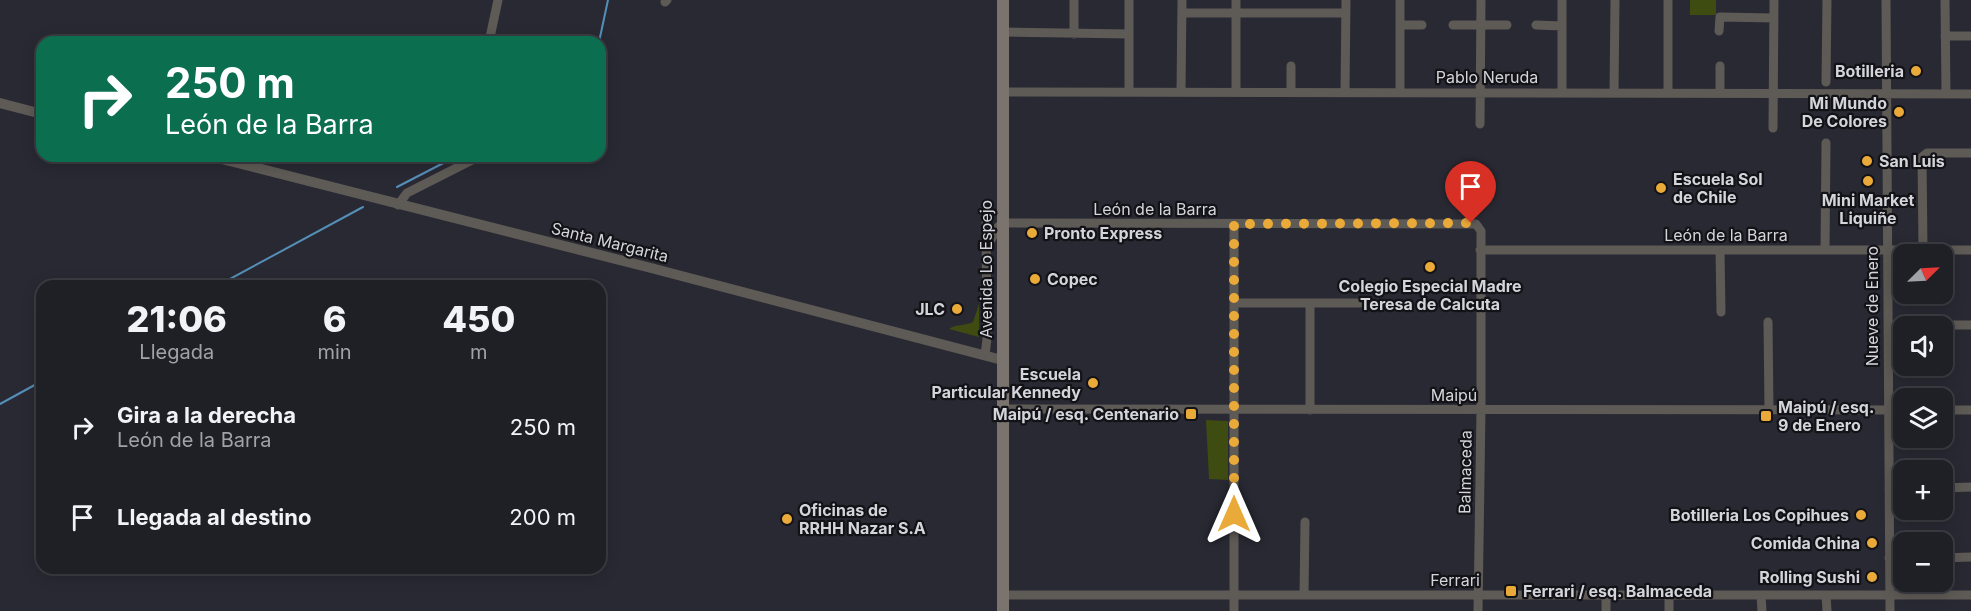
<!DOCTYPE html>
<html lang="es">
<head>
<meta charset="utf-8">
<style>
  body { margin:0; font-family:Inter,sans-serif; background:#27272e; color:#f1f3f6; height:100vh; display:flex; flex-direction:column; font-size:22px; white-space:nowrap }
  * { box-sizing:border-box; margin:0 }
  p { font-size:20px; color:#a1a2a7 }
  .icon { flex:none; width:33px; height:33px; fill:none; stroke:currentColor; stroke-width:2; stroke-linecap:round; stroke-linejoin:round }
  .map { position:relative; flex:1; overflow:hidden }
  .sheet { position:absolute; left:36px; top:280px; width:570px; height:294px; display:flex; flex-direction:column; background:#1f1f26; border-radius:18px; box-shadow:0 3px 15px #0003,0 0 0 2px #3c3d43 }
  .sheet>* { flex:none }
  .banner { position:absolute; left:36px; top:36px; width:570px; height:126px; border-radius:18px; box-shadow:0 3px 15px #0003,0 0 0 2px #3c3d43; background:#0b6e4f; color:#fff; overflow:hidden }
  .needle { width:39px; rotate:66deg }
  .buttons { position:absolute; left:1893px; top:244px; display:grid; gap:12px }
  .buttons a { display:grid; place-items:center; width:60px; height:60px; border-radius:12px; background:#1f1f26; box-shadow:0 3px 15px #0003,0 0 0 2px #3c3d43; font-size:30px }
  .pin { position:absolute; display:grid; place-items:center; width:51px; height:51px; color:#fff; margin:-62px -26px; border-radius:50% 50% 50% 0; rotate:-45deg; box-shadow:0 0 6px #0007 }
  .pin .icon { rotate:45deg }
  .me { position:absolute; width:66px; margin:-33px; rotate:0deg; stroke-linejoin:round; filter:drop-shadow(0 0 4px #0008) }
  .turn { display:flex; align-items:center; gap:21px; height:126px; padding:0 30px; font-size:27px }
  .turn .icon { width:78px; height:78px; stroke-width:2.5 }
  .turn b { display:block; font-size:42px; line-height:51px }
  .eta { display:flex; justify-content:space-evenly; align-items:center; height:102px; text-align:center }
  .eta b { font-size:36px; font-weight:800; line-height:42px }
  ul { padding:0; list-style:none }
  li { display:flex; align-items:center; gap:18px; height:90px; padding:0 30px }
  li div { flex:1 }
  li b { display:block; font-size:22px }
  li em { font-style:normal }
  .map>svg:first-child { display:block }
  .green { fill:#3e4b11 }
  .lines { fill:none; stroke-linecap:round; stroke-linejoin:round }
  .stream { stroke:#558eb7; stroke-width:2 }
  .minor { stroke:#5e5a56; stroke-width:9 }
  .tertiary { stroke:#5e5a56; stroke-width:10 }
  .secondary { stroke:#7b746e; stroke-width:12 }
  .route { stroke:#eaaa39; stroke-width:10; stroke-dasharray:0 18 }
  .poi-dot { fill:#eaaa39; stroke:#121217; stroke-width:2 }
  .labels { text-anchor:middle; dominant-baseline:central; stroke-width:4.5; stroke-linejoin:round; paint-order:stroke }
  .poi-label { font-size:16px; font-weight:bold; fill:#d4d5db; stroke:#121217; text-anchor:end }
  .street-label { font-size:16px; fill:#d4d5db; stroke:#121217 }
</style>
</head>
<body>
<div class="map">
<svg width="1971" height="611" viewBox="0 0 1971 611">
  <rect width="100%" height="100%" fill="#292933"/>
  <path class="green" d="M1690,0H1716V15H1690Z
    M979,304V337L949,329C955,324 965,326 973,322Z
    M1206,420L1228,421V480L1209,479Z"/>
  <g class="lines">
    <path class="stream" d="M599,42L608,0
      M397,187L457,156
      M217,286L363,207
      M0,404L42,381"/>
    <path class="minor" d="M1236,0V92
      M1400,0V92
      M1668,0V93
      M1886,0L1890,611
      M1945,0L1946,94
      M665,2L667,0
      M1182,13H1346
      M1400,25H1422
      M1453,25H1507
      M1536,25L1562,26
      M1719,31L1720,17L1774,18
      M1003,32L1129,34
      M1074,34V0
      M1945,36H1971
      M489,42L498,0
      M1826,82L1827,0
      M1003,92L1971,94
      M1129,92V0
      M1181,92L1182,0
      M1291,92V66
      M1345,92L1346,0
      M1562,92V0
      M1614,93L1615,0
      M1720,93V66
      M1480,124L1481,0
      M1773,128L1774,0
      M398,205L407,193L480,156
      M1234,224V611
      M987,247L998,227L1003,223L1476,224L1481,231V410L1478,611
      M1480,250H1971
      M1720,250L1721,312
      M1825,250L1826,143
      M1923,250L1922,157L1927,153H1971
      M1234,303H1360
      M1310,303V410
      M1768,322L1769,410
      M1888,325H1971
      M985,355L987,339L986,223
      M1004,409L1904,410
      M1942,410H1971
      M1942,488L1971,487
      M1889,489H1904
      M1889,558H1904
      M1942,558L1971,557
      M1003,595H1971
      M1304,595L1305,522
      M1669,595V611
      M1761,595L1762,611
      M1826,595L1827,611
      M1606,611V595"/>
    <path class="tertiary" d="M0,103L42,114
      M210,156L651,268L1002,360"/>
    <path class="secondary" d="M1003,0V611"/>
  </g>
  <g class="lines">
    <path class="route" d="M1234,514V224L1471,223"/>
  </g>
  <g class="poi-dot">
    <circle cx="1916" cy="71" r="6"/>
    <circle cx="1899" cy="112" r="6"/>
    <circle cx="1867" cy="161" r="6"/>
    <circle cx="1868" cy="181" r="6"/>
    <circle cx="1661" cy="188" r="6"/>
    <circle cx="1032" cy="233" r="6"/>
    <circle cx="1430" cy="267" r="6"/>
    <circle cx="1035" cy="279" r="6"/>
    <circle cx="957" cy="309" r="6"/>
    <circle cx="1093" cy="383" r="6"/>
    <rect x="1185" y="408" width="12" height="12" rx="3"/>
    <rect x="1760" y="410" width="12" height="12" rx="3"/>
    <circle cx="1861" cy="515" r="6"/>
    <circle cx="787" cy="519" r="6"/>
    <circle cx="1872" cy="543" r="6"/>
    <circle cx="1872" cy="577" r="6"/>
    <rect x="1505" y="585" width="12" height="12" rx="3"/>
  </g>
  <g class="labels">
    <g class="poi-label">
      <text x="1904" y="71">Botilleria</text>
      <text x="1887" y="103">Mi Mundo<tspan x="1887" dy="18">De Colores</tspan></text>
      <text x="1879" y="161" text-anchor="start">San Luis</text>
      <text x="1673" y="179" text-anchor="start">Escuela Sol<tspan x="1673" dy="18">de Chile</tspan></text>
      <text x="1868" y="200" text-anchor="middle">Mini Market<tspan x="1868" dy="18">Liquiñe</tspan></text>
      <text x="1044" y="233" text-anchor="start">Pronto Express</text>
      <text x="1047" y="279" text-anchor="start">Copec</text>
      <text x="1430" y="286" text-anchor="middle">Colegio Especial Madre<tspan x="1430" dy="18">Teresa de Calcuta</tspan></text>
      <text x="945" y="309">JLC</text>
      <text x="1081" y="374">Escuela<tspan x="1081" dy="18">Particular Kennedy</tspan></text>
      <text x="1778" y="407" text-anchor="start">Maipú / esq.<tspan x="1778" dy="18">9 de Enero</tspan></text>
      <text x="1179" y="414">Maipú / esq. Centenario</text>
      <text x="799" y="510" text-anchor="start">Oficinas de<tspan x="799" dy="18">RRHH Nazar S.A</tspan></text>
      <text x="1849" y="515">Botilleria Los Copihues</text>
      <text x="1860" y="543">Comida China</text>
      <text x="1860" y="577">Rolling Sushi</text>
      <text x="1523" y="591" text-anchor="start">Ferrari / esq. Balmaceda</text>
    </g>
    <g class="street-label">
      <text x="1487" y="77">Pablo Neruda</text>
      <text x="1155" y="209">León de la Barra</text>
      <text x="1726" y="235">León de la Barra</text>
      <text transform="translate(610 242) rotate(14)">Santa Margarita</text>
      <text transform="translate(986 269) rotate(-90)">Avenida Lo Espejo</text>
      <text transform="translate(1872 306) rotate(-90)">Nueve de Enero</text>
      <text x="1454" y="395">Maipú</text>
      <text transform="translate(1465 472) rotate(-89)">Balmaceda</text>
      <text x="1455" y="580">Ferrari</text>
    </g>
  </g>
</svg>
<div class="buttons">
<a><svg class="needle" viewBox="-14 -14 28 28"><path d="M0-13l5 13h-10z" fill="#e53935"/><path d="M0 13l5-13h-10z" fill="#a1a2a7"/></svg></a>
<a><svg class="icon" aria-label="sound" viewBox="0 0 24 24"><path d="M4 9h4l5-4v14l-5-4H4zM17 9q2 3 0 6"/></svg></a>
<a><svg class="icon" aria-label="layers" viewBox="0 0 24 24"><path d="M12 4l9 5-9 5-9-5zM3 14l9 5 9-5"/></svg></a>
<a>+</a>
<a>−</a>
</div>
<div class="pin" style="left:1471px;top:223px;background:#d93025"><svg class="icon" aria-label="arrive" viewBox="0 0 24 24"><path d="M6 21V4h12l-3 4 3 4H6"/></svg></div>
<svg class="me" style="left:1234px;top:514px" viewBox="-20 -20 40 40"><path d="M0-17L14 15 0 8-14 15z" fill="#eaaa39" stroke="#fff" stroke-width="4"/></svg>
<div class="banner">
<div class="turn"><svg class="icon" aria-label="right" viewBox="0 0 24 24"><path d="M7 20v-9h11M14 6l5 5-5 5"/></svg><div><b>250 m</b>León de la Barra</div></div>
</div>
<section class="sheet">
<div class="eta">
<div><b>21:06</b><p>Llegada</p></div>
<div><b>6</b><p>min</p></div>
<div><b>450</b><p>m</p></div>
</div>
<ul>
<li><svg class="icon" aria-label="right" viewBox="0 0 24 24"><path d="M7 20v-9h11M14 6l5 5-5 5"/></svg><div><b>Gira a la derecha</b><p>León de la Barra</p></div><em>250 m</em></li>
<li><svg class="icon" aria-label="arrive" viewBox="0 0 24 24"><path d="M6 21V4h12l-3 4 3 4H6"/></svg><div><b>Llegada al destino</b></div><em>200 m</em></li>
</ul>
</section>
</div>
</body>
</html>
